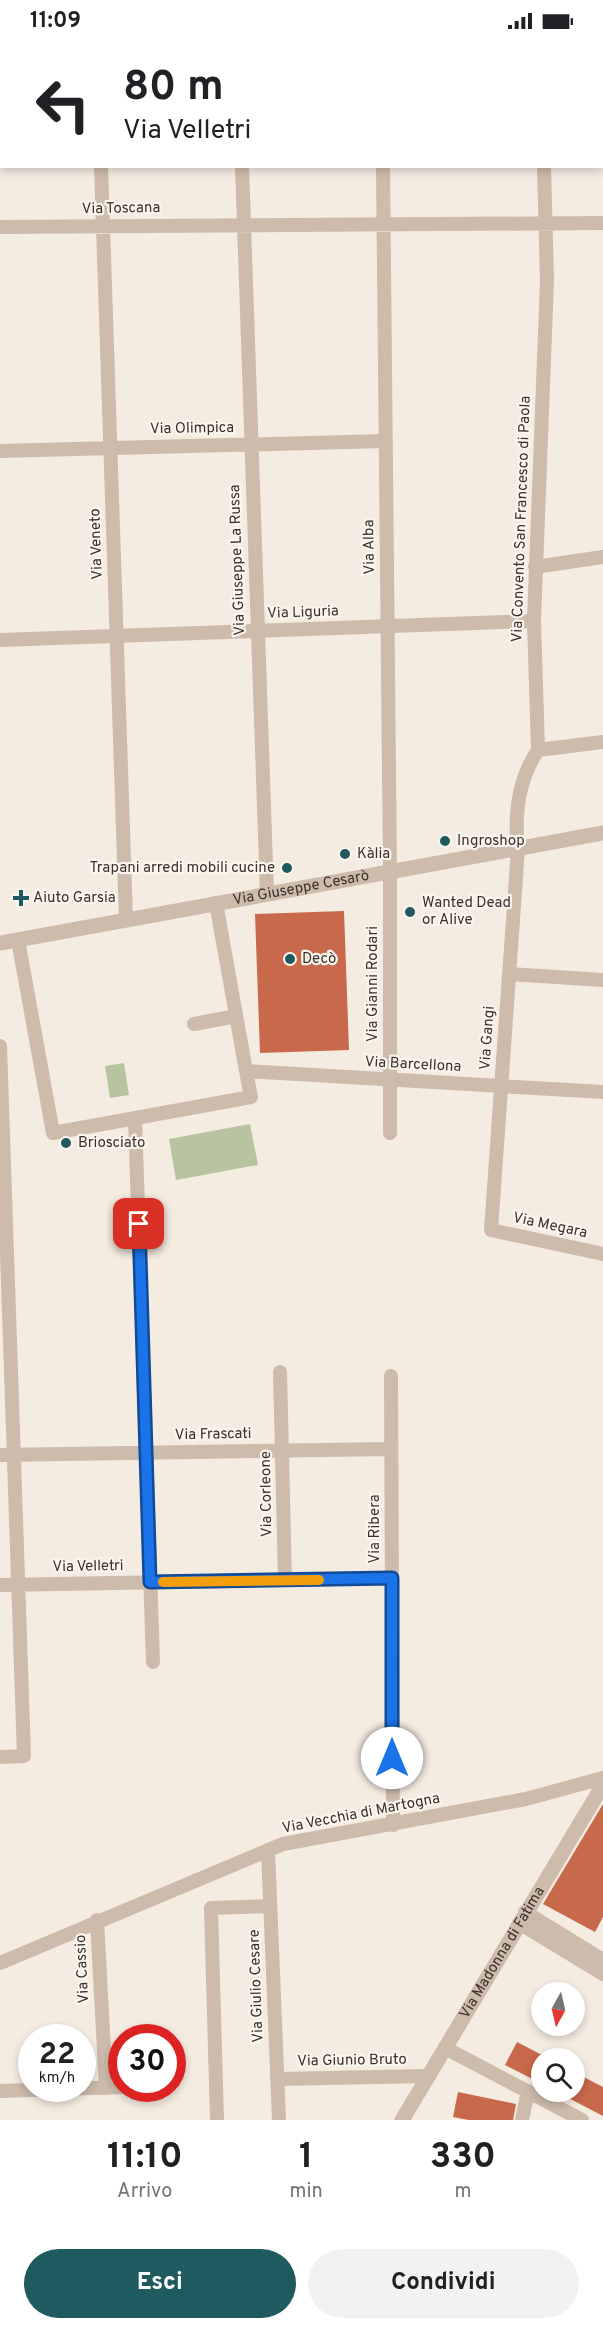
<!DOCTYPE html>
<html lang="it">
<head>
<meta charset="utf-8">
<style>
  body { margin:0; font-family:Overpass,sans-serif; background:#f2f2f2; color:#202124; height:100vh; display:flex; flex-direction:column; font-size:22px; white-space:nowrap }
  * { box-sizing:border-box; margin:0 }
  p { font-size:20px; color:#757577 }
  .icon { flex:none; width:33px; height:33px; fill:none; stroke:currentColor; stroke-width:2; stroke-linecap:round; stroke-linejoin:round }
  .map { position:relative; height:2078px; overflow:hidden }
  .details { display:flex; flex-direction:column; background:#fff; flex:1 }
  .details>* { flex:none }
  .top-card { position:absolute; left:0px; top:0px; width:603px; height:126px; box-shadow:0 3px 9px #0003; background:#fff; color:#202124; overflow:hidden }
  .needle { width:39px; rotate:188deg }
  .buttons { position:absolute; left:531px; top:1940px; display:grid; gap:12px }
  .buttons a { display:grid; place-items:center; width:54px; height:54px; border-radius:50%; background:#fff; box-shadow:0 3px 9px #0003; font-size:30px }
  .speed { position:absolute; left:18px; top:1982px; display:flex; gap:12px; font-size:30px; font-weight:700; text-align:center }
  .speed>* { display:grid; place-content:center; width:78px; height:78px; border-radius:50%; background:#fff; box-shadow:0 3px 9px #0003; line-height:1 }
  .speed small { font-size:15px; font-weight:400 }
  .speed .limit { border:9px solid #d22; background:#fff; color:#111 }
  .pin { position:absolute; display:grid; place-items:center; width:51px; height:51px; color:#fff; margin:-26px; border-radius:12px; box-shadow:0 3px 9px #0006 }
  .me { position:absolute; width:66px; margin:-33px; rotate:0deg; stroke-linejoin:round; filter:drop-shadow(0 0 4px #0008) }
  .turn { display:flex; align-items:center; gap:21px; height:126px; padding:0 24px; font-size:27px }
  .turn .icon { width:78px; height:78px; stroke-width:2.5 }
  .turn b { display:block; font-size:42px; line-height:51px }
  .eta { display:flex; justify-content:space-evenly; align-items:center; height:102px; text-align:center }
  .eta b { font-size:36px; font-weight:700; line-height:42px }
  .cta { display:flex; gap:12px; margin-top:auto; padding:12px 24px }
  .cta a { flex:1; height:69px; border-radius:36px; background:#1f5a5e; color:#fff; font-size:24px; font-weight:700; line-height:69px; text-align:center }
  .cta a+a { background:#f2f2f2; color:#202124 }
  .status { display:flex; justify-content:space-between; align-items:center; height:42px; padding:0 30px; background:#fff; direction:ltr }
  .status svg { height:16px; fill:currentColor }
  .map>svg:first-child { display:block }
  .green { fill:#b8c4a0 }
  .building { fill:#c8694b }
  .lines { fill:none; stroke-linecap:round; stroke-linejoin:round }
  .minor { stroke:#cdbbac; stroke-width:14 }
  .tertiary { stroke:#cdbbac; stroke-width:15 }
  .route-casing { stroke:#114b97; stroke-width:15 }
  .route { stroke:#1a73e8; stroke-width:10 }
  .slow { stroke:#f59e0b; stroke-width:10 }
  .poi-dot { fill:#1f5a5e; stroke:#fbf5ee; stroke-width:2 }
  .labels { text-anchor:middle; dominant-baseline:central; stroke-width:4.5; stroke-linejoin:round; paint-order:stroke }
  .street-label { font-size:15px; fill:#3b302b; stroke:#fbf5ee }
  .poi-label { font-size:15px; fill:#3b302b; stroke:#fbf5ee; text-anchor:start }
</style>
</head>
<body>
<div class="status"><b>11:09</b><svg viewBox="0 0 49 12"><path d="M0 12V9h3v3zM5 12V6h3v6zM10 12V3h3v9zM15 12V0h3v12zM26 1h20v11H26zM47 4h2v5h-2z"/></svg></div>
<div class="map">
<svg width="603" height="2078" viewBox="0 0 603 2078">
  <rect width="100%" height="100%" fill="#f4ebe1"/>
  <path class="green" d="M124,1021L129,1053L110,1056L105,1024Z
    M250,1082L258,1123L176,1138L169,1097Z"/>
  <path class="building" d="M344,869L349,1008L260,1011L255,872Z
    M603,1762V1875L595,1890L543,1862Z
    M517,2000L542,2013V2042L505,2023Z
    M574,2030L603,2045V2074L555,2049H574Z
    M458,2050L516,2062L513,2078H469L453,2075Z"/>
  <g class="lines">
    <path class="minor" d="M97,0V2
      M241,0V2
      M543,0V2
      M384,2V0
      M101,124L126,878
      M242,124L267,852
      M383,124L390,830V1091
      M0,185L603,181
      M0,409L385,399
      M535,525L603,515
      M0,598L534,579
      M538,708C518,738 514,772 518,807L491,1188L603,1212
      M538,708L534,579L547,238L544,124
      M538,708L603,700
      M216,861L246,1029L603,1050
      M18,898L53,1091L251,1055L246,1029
      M509,932L603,938
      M194,982L236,974
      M0,1004L24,1714L0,1715
      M135,1076L153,1620
      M280,1330L285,1538
      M391,1334L393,1783
      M0,1413L391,1407
      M0,1543L392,1536
      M268,1808L279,2078
      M525,1870L603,1918
      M97,1878L106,2046
      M519,1881L603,1932
      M0,1921L283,1802L526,1757L603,1736
      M445,2006L582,2078
      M277,2037L428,2034
      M0,2049L122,2045
      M217,2078L211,1866L270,1864
      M522,2078L528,2049"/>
    <g class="tertiary">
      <path id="s1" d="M0,901L603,791"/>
      <path id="s2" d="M402,2078L603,1743"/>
    </g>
  </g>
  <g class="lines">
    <defs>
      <path id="route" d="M139,1182L150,1540L392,1536V1716"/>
    </defs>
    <use href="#route" class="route-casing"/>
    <use href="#route" class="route"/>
    <path class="slow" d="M163,1540L319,1538"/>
  </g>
  <g class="poi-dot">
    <circle cx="445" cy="799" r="6"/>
    <circle cx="345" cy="812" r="6"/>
    <circle cx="287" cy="826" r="6"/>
    <path d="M18 847h6v6h6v6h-6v6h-6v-6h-6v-6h6z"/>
    <circle cx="410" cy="870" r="6"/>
    <circle cx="290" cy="917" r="6"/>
    <circle cx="66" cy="1101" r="6"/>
  </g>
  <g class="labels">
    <g class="street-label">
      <text transform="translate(121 167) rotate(-1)">Via Toscana</text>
      <text transform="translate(192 387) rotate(-1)">Via Olimpica</text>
      <text transform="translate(522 477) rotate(-88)">Via Convento San Francesco di Paola</text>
      <text transform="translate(97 502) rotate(-92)">Via Veneto</text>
      <text transform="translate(370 505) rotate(-91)">Via Alba</text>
      <text transform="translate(238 518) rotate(-92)">Via Giuseppe La Russa</text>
      <text transform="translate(303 571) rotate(-2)">Via Liguria</text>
      <text stroke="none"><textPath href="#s1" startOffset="306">Via Giuseppe Cesarò</textPath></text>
      <text transform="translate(373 942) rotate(-90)">Via Gianni Rodari</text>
      <text transform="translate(488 996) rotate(-86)">Via Gangi</text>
      <text transform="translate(413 1023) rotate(3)">Via Barcellona</text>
      <text transform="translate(550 1184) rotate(12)">Via Megara</text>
      <text transform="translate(213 1393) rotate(-1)">Via Frascati</text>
      <text transform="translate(267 1452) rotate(-91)">Via Corleone</text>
      <text transform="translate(375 1487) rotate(-90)">Via Ribera</text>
      <text transform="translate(88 1525) rotate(-1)">Via Velletri</text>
      <text transform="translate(361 1772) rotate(-11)">Via Vecchia di Martogna</text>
      <text stroke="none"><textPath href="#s2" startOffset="195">Via Madonna di Fatima</textPath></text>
      <text transform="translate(83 1927) rotate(-93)">Via Cassio</text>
      <text transform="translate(257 1944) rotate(-92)">Via Giulio Cesare</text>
      <text transform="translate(352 2019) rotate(-1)">Via Giunio Bruto</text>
    </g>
    <g class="poi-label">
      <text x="457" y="799">Ingroshop</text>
      <text x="357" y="812">Kàlia</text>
      <text x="275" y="826" text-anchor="end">Trapani arredi mobili cucine</text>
      <text x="33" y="856">Aiuto Garsia</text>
      <text x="422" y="861">Wanted Dead<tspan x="422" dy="17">or Alive</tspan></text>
      <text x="302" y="917">Decò</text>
      <text x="78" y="1101">Briosciato</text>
    </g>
  </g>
</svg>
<div class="buttons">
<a><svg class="needle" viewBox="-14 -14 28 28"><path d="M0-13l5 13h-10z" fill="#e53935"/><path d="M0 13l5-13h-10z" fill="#757577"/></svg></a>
<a><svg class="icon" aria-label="search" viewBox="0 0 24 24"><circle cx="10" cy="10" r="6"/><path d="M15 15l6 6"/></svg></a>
</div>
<div class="speed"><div>22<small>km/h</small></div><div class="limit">30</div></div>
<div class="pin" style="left:139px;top:1182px;background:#d93025"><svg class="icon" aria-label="arrive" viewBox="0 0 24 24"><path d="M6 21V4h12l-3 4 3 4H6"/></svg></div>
<svg class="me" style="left:392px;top:1716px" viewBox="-20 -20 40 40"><circle r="19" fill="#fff"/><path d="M0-13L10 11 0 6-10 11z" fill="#1a73e8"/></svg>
<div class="top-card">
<div class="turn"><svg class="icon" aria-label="left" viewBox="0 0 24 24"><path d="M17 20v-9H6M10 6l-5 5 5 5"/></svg><div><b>80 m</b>Via Velletri</div></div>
</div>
</div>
<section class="details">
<div class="eta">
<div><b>11:10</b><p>Arrivo</p></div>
<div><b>1</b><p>min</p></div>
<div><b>330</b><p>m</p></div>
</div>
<div class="cta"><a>Esci</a><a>Condividi</a></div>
</section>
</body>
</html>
